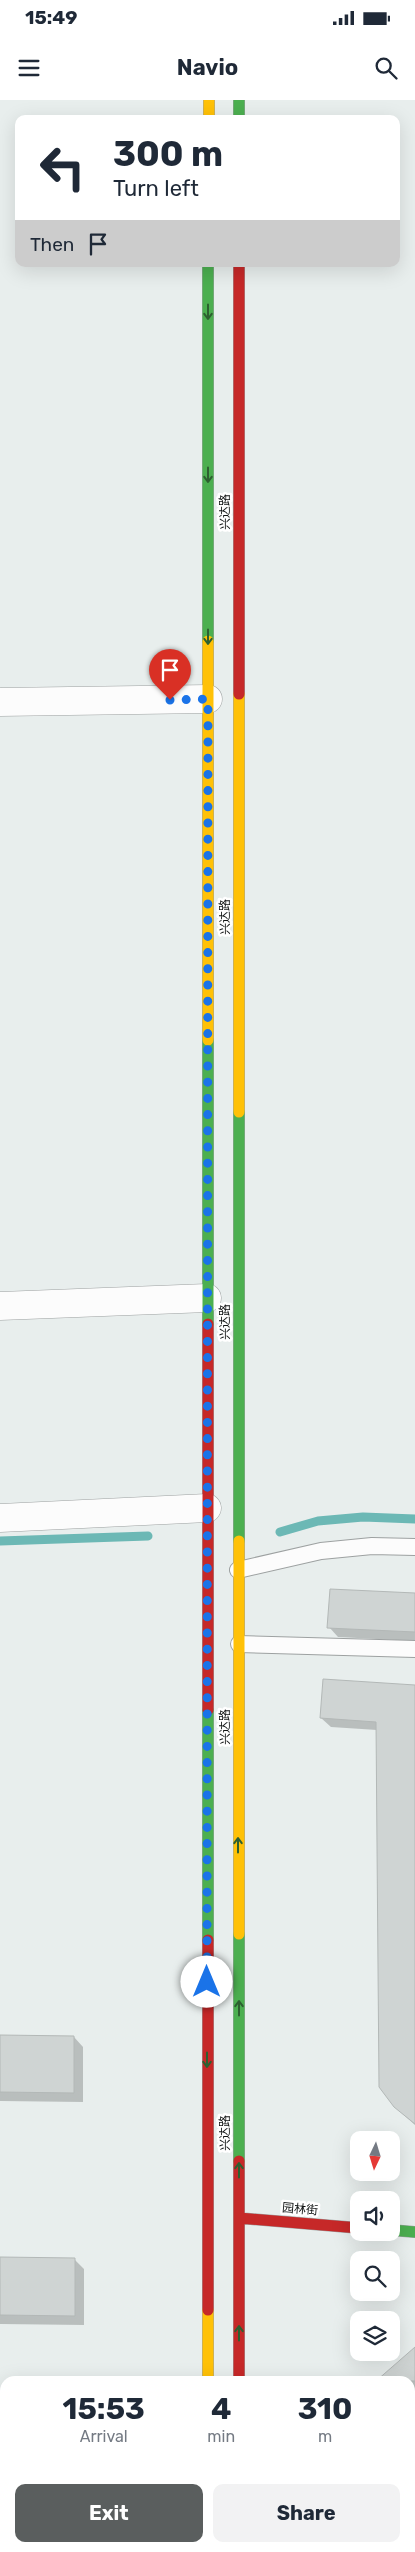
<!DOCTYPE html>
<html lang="en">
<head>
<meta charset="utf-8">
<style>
  body { margin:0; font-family:Rubik,"Noto Sans SC",sans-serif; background:#f2f2f3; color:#1f2937; height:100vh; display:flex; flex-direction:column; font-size:19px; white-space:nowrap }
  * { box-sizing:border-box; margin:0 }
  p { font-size:16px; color:#747a83 }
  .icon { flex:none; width:28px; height:28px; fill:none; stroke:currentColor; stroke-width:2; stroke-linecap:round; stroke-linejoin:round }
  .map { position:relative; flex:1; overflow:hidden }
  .side { position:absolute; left:0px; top:2276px; width:415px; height:176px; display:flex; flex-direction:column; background:#fff; border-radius:15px 15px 0 0; box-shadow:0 5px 20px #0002 }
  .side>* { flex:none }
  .top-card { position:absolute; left:15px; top:15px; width:385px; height:152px; border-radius:10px; box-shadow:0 5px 20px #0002; background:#fff; color:#1f2937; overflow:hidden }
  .needle { width:32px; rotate:184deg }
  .fabs { position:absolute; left:350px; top:2031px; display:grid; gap:10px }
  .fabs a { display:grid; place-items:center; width:50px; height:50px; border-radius:10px; background:#fff; box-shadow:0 5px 20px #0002; font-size:25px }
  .pin { position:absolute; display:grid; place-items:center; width:42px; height:42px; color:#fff; margin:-51px -21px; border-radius:50% 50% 50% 0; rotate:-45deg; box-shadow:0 0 5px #0007 }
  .pin .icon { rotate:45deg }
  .me { position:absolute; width:55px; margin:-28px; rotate:0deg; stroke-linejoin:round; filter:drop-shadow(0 0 4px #0008) }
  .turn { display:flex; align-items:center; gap:18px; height:105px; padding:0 15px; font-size:22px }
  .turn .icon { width:65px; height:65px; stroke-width:2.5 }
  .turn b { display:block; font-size:35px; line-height:42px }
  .then { display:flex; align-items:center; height:48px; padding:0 15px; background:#0003; gap:10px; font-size:19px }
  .eta { display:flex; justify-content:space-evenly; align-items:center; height:85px; text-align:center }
  .eta b { font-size:30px; font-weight:700; line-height:35px }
  .cta { display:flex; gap:10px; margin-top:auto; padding:10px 15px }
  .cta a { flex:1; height:58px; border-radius:10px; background:#5a5e5e; color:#fff; font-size:20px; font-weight:700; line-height:58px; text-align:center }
  .cta a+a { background:#f2f2f3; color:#1f2937 }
  .status { display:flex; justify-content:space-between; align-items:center; height:35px; padding:0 25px; background:#fff; direction:ltr }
  .status svg { height:14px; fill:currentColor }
  header { display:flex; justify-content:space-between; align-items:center; height:65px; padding:0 15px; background:#fff; font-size:22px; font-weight:700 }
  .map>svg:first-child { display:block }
  .shadow { fill:#0003 }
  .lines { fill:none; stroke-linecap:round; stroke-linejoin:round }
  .stream { stroke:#6cb8b5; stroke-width:9 }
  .building { fill:#cfd4d3; stroke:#b3b8b7 }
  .lane-casing { stroke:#9da1a1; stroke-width:18 }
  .street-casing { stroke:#9da1a1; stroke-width:29 }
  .fast-casing { stroke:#9da1a1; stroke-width:12 }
  .slow-casing { stroke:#9da1a1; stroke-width:12 }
  .jam-casing { stroke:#9da1a1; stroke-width:12 }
  .lane { stroke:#fcfcfc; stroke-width:16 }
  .street { stroke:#fcfcfc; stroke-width:28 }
  .fast { stroke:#4caf50; stroke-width:11 }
  .slow { stroke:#ffc107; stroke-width:11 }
  .jam { stroke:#c62828; stroke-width:11 }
  .oneway { stroke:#2d6030 }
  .route { stroke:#1a73e8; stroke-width:9; stroke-dasharray:0 16.2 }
  .labels { text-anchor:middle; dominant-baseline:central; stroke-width:5; stroke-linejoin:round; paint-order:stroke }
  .street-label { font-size:12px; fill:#0e1111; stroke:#fff }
</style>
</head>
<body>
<div class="status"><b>15:49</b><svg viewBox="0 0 49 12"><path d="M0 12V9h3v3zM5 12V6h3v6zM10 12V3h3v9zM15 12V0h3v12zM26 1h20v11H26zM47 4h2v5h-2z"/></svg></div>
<header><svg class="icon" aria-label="menu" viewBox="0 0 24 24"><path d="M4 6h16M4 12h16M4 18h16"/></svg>Navio<svg class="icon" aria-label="search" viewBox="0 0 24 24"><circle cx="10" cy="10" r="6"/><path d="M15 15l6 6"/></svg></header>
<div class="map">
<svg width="415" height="2452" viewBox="0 0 415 2452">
  <rect width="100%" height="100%" fill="#e8eeed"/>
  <path class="shadow" d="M415,1494V1541L338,1537L329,1527Z
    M415,1586V2025L395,2007L377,1630L331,1627L321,1618Z
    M0,1936L74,1937L83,1947V2002L0,2001Z
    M0,2159L75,2160L84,2169V2225L0,2224Z
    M415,2254V2452H378V2448H410V2281H385L387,2277Z
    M0,2383H5V2448H86V2450L0,2449Z"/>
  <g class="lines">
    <path class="stream" d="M280,1432L318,1421L363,1417L415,1419
      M0,1441L148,1436"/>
  </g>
  <path class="building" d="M330,1489L415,1493V1532L327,1528Z
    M323,1579L415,1585V2024L394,2007L379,1987L376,1622L320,1618Z
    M0,1935L74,1936V1993L0,1992Z
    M0,2157L75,2158V2216L0,2215Z
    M415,2247V2281H376Z"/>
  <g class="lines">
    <defs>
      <path id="lane" d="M238,1470L321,1451L372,1446L415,1447
        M239,1544L415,1549"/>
      <path id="street" d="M0,602L208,599
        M0,1206L207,1198
        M0,1418L207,1408"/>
      <path id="fast" d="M239,0V19
        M208,164V541
        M208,940V1224
        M239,1012V1441
        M208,1610V1840
        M239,1834V2061
        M391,2130L415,2132
        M240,2448V2452"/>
      <path id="slow" d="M209,0V19
        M208,541V940
        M239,594V1012
        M239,1441V1834
        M208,2210V2281"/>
      <path id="jam" d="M239,164V594
        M208,1224V1610
        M208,1840V2210
        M239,2061V2281
        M239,2118L359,2128
        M208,2448V2452"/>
    </defs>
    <use href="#lane" class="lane-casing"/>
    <use href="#street" class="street-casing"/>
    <use href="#fast" class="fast-casing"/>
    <use href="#slow" class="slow-casing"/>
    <use href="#jam" class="jam-casing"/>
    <use href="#lane" class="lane"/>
    <use href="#street" class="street"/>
    <use href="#fast" class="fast"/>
    <use href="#slow" class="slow"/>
    <use href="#jam" class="jam"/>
  </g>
  <defs><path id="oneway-shaft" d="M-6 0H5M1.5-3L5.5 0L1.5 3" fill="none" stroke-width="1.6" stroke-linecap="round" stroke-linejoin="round" transform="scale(1.25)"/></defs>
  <g class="oneway">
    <use href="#oneway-shaft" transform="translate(208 212) rotate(90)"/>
    <use href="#oneway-shaft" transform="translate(208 375) rotate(90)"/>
    <use href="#oneway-shaft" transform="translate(208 537) rotate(90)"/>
    <use href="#oneway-shaft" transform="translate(238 1745) rotate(-90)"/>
    <use href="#oneway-shaft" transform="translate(239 1908) rotate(-90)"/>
    <use href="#oneway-shaft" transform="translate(207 1960) rotate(90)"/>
    <use href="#oneway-shaft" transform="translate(239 2070) rotate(-90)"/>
    <use href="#oneway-shaft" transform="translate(239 2233) rotate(-90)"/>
  </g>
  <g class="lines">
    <path class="route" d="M170,600L208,599L207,1882"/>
  </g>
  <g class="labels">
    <g class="street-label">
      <text transform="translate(225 412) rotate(-90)">兴达路</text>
      <text transform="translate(225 817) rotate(-90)">兴达路</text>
      <text transform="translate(225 1222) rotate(-90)">兴达路</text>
      <text transform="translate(225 1627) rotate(-90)">兴达路</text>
      <text transform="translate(225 2033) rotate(-90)">兴达路</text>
      <text transform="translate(300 2109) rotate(5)">园林街</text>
    </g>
  </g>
</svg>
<div class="fabs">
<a><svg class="needle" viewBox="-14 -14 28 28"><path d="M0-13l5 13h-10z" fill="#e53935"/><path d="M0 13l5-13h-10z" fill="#747a83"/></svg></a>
<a><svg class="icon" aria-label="sound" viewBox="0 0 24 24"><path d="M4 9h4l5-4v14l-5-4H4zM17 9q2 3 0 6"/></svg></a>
<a><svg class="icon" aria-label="search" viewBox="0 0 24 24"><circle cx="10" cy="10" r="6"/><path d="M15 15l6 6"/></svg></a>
<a><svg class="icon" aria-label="layers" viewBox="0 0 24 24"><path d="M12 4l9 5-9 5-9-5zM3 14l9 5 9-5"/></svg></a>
</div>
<div class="pin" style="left:170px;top:600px;background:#d93025"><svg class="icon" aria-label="arrive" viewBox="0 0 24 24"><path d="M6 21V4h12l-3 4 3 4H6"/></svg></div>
<svg class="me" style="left:207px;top:1882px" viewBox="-20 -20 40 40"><circle r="19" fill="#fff"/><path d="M0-13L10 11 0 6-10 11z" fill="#1a73e8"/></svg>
<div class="top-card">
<div class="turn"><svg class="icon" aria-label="left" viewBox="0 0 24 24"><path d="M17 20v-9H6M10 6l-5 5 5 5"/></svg><div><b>300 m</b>Turn left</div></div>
<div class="then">Then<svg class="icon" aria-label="arrive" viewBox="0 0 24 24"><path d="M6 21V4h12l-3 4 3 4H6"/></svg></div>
</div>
<section class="side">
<div class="eta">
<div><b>15:53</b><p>Arrival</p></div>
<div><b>4</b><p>min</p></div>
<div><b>310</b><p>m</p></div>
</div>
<div class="cta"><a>Exit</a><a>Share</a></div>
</section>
</div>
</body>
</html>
